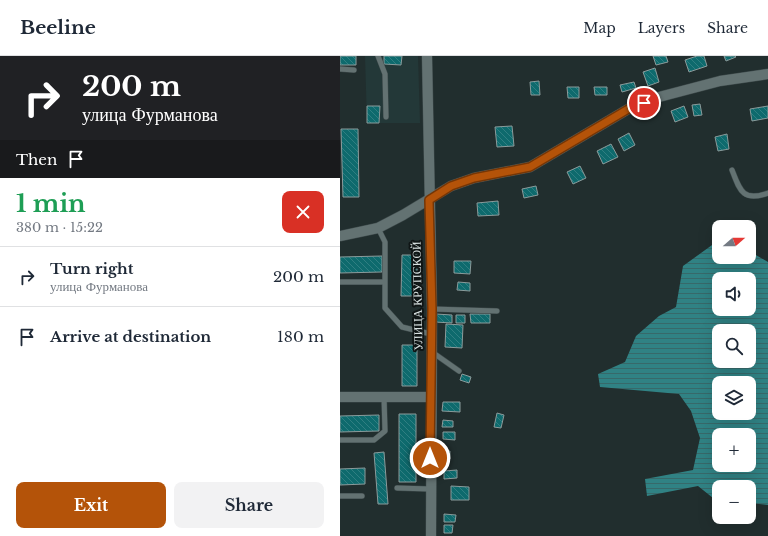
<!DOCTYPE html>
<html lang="en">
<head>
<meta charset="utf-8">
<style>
  body { margin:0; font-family:"Libre Baskerville",serif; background:#f2f2f3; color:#1f2937; height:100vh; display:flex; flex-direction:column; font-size:15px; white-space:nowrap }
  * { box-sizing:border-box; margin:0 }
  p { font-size:13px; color:#747a83 }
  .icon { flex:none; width:22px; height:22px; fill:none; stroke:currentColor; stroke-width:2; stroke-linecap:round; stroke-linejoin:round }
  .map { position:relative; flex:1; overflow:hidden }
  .sheet { display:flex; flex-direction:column; background:#fff; width:340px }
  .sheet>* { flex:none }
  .hud { background:#202124; color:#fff; overflow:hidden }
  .needle { width:26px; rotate:70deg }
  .controls { position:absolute; left:372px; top:164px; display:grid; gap:8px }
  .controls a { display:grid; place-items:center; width:44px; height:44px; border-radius:8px; background:#fff; box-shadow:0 4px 16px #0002; font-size:20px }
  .pin { position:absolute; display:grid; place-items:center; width:34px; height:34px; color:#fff; margin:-17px; border:2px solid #fff; border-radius:50%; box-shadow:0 1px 4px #0007 }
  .me { position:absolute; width:44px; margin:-22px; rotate:0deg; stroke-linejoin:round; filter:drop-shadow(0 0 3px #0008) }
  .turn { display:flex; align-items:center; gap:14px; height:84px; padding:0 16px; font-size:18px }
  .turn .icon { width:52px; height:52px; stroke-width:2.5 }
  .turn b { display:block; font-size:28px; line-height:34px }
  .then { display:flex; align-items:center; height:38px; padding:0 16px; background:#0003; gap:8px; font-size:15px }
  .round { display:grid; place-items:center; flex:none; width:42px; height:42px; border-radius:8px; background:#f2f2f3 }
  .head { display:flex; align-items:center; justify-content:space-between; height:68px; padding:0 16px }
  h1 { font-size:24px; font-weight:700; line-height:30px; color:#1e9e55 }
  .button { display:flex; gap:8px; margin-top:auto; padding:8px 16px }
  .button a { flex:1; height:46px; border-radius:8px; background:#b45309; color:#fff; font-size:16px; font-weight:700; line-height:46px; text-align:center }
  .button a+a { background:#f2f2f3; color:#1f2937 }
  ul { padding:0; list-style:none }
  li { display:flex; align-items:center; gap:12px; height:60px; padding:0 16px; border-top:1px solid #e0e1e3 }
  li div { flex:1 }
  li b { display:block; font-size:15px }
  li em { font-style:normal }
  header { display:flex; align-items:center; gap:24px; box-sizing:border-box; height:56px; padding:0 20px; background:#fff; border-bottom:1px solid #e0e1e3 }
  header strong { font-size:19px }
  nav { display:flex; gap:22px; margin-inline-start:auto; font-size:14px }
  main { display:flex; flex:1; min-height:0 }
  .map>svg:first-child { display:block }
  .built { fill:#233838 }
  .water { fill:url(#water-rules); fill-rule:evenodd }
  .building { fill:url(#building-back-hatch); stroke:#8b9b9b }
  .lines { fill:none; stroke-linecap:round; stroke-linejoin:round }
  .service-casing { stroke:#3f4b4c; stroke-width:6 }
  .minor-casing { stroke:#3f4b4c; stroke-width:11 }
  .service { stroke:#637272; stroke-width:5 }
  .minor { stroke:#637272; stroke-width:10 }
  .route-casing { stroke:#753606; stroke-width:10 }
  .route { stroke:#b45309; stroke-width:7 }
  .labels { text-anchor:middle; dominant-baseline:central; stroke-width:4; stroke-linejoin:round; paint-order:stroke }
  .street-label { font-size:12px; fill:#d9e2e2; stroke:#0f1515 }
</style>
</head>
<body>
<header>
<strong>Beeline</strong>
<nav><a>Map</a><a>Layers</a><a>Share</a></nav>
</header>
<main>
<section class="sheet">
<div class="hud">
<div class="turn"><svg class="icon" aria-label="right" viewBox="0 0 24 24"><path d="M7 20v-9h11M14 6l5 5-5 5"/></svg><div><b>200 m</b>улица Фурманова</div></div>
<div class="then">Then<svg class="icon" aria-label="arrive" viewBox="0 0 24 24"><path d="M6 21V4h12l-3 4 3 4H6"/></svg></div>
</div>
<div class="head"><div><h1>1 min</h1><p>380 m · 15:22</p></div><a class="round" style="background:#d93025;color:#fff"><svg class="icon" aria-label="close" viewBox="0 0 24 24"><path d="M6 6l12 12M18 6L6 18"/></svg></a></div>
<ul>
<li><svg class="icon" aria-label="right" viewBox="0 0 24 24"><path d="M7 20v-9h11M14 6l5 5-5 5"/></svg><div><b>Turn right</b><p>улица Фурманова</p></div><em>200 m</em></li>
<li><svg class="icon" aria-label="arrive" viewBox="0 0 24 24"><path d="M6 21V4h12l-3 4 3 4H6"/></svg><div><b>Arrive at destination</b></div><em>180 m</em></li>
</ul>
<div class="button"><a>Exit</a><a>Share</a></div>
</section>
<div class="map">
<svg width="428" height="480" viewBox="0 0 428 480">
  <defs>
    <pattern id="water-rules" width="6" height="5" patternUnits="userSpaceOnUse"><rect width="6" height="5" fill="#308284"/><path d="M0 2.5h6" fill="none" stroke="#37696a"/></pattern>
    <pattern id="building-back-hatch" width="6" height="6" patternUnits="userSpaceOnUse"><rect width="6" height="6" fill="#0e6a6d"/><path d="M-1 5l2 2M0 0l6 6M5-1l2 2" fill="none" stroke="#307f82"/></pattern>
  </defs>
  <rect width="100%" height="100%" fill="#212e2e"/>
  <path class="built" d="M25,0H78L80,67H27Z"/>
  <path class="water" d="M379,184V201H409V195L428,206V449L409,447V431H379V443L373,442L358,430L307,440L305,423L353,414L360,382L351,355L339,338L260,331L258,318L285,306L296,280L319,260L336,251L343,210ZM379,223H409V253H379ZM379,275H409V305H379ZM379,327H409V357H379ZM379,379H409V409H379Z"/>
  <path class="building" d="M0,0H16V9H0Z
    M44,0H62L61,9L44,8Z
    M313,0H326L328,6L316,9Z
    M357,0H364L367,10L349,16L345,4Z
    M384,0H395L396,1L386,5Z
    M315,12L319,26L308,30L303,16Z
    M199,25L200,39H191L190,26Z
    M294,26L296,32L282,36L280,29Z
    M227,31H239V42H228Z
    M254,31H267V39H255Z
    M360,48L362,59L354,60L352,49Z
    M27,50H40L39,67H27Z
    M344,50L348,61L335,66L331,55Z
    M428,50V62L412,65L410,53Z
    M172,70L174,90L157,91L155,71Z
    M1,73H18L19,141H3Z
    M289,77L295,89L284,95L278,83Z
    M387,78L389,93L378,95L375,81Z
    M271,88L278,101L263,108L257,95Z
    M240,110L246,122L233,128L227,116Z
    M196,130L198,139L184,142L182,133Z
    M158,145L159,159L138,160L137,147Z
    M62,199H77V240H61Z
    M42,200V216L0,217V201Z
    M114,205H131L130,218L114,217Z
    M118,226L130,227V235L117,234Z
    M96,258L112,259V267L95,266Z
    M130,258H150V267H131Z
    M116,259H125V267H116Z
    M106,268L123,269L122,292L105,291Z
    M62,289H77V330H62Z
    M122,318L131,321L129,327L120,324Z
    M103,346H120V356L102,355Z
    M157,357L164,359L161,372L154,371Z
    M59,358H76V426H59Z
    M39,359V375L0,376V360Z
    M103,364L113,365V371H102Z
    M103,376H115V384L103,383Z
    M103,395H110V403H102Z
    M44,396L48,448H38L34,397Z
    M25,412V428L0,429V413Z
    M117,414V422L104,423V415Z
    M111,430L129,431V444H111Z
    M104,458L116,459L115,466H104Z
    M104,469H113L112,477H104Z"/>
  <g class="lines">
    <defs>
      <path id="service" d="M38,0L45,18L46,61
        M0,13L14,14
        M392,114C400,135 403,146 428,137
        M0,226H45V186L38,172
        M45,226V252L62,271L91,278
        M92,253L157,255
        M92,296L119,315
        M0,384H34L45,375L44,341
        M57,432L90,433
        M0,440H22"/>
      <path id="minor" d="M87,0L92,253L91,480
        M0,180L38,172L63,159L111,130L134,122L190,111L290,52L319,41L380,25L428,18
        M0,341H90"/>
    </defs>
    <use href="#service" class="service-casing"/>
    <use href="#minor" class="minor-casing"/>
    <use href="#service" class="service"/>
    <use href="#minor" class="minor"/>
  </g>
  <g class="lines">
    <defs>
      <path id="route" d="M90,402L92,253L89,144L111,130L134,122L190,111L290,52L304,47"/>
    </defs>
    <use href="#route" class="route-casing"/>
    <use href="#route" class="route"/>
  </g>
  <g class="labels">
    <g class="street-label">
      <text transform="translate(77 240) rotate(-91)">УЛИЦА КРУПСКОЙ</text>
    </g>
  </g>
</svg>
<div class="controls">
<a><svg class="needle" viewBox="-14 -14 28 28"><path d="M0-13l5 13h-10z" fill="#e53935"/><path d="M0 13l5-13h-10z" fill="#747a83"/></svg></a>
<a><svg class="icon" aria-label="sound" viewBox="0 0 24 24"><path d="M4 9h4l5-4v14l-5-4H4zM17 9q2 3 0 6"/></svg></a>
<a><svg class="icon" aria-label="search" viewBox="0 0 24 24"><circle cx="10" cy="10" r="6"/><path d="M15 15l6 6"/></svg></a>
<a><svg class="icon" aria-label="layers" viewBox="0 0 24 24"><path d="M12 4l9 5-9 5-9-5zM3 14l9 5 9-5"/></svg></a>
<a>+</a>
<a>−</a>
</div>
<div class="pin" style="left:304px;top:47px;background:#d93025"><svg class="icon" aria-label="arrive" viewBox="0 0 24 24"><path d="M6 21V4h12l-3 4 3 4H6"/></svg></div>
<svg class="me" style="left:90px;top:402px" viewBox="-20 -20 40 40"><circle r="17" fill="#b45309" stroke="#fff" stroke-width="3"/><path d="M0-11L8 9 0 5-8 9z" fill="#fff"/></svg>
</div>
</main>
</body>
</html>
